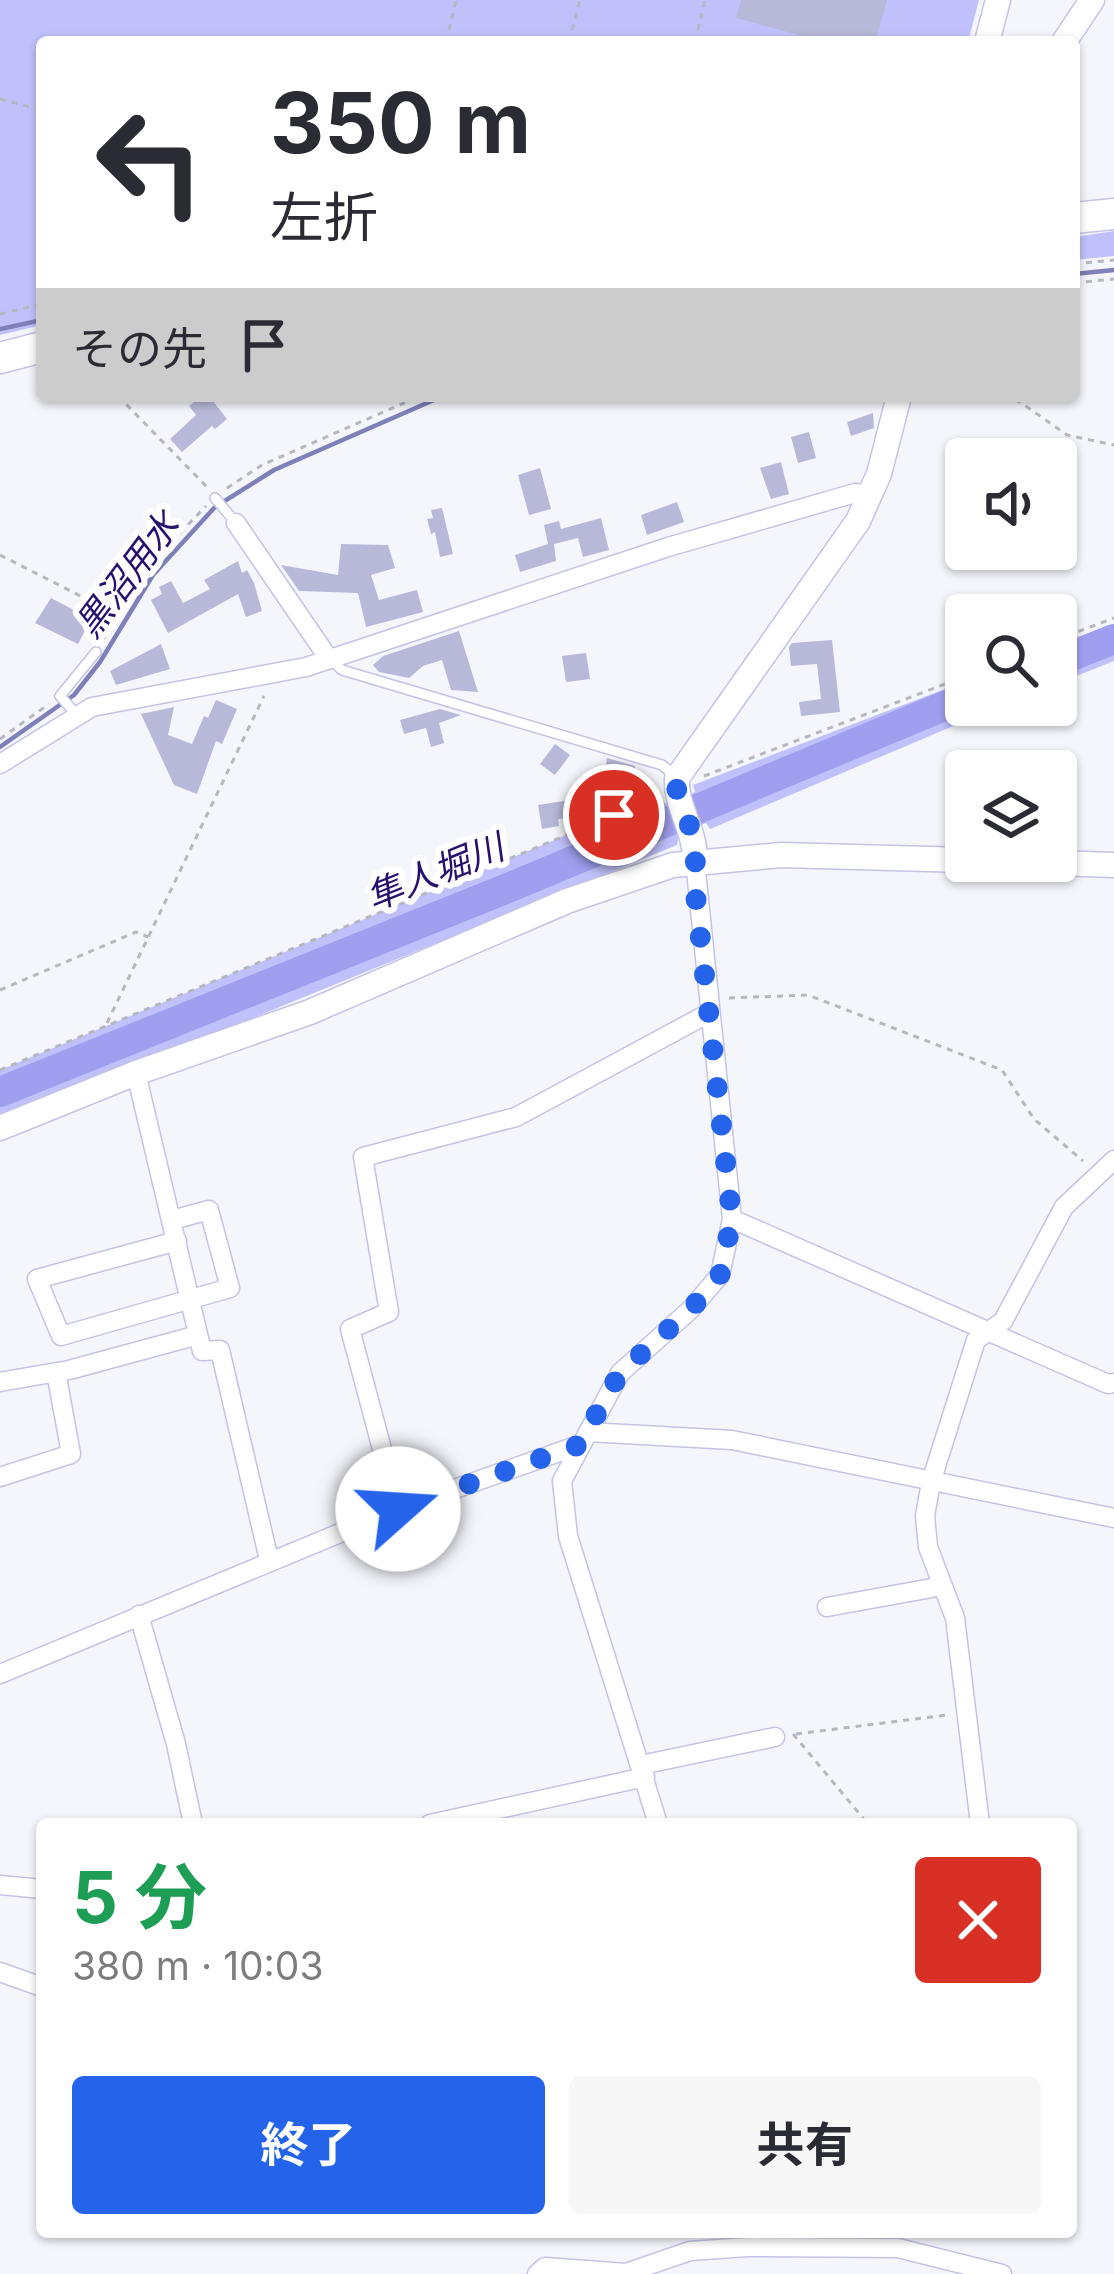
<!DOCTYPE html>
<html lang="ja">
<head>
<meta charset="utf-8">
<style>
  body { margin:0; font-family:Inter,"Noto Sans JP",sans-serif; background:#f7f7f7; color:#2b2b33; height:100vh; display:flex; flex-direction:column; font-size:45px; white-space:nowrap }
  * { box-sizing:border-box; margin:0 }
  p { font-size:39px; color:#7c7c81 }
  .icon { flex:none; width:66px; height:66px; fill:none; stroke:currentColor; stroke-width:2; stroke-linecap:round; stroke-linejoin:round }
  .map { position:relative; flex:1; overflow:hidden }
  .sheet { position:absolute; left:36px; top:1818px; width:1041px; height:420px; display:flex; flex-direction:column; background:#fff; border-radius:12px; box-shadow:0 3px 9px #0004 }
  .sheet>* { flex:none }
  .hud { position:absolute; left:36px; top:36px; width:1044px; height:366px; border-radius:12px; box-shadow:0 3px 9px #0004; background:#fff; color:#2b2b33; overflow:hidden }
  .tools { position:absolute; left:945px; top:438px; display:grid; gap:24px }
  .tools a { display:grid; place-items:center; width:132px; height:132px; border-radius:12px; background:#fff; box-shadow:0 3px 9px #0004; font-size:60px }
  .pin { position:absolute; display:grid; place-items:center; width:102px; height:102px; color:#fff; margin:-51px; border:6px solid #fff; border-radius:50%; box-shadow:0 3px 12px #0007 }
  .me { position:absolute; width:132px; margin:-66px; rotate:71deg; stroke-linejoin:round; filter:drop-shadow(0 0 9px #0008) }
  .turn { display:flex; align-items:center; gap:42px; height:252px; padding:0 36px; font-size:54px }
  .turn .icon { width:156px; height:156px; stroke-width:2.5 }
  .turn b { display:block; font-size:84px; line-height:102px }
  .then { display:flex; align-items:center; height:114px; padding:0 36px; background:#0003; gap:24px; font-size:45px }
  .round { display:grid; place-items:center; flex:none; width:126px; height:126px; border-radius:12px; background:#f7f7f7 }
  .summary { display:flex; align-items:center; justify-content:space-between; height:204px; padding:0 36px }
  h1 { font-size:72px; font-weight:700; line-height:90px; color:#1e9e55 }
  .action { display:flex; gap:24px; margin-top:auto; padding:24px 36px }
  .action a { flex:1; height:138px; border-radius:12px; background:#2563eb; color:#fff; font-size:48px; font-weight:700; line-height:138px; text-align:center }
  .action a+a { background:#f7f7f7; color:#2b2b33 }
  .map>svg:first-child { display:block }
  .green { fill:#c0c1fb }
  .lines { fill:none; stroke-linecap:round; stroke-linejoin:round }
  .stream { stroke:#7f7fba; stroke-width:4.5 }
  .river { stroke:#a09fef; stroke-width:30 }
  .building { fill:#b8b9d9 }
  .service-casing { stroke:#c3c4e4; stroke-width:12 }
  .minor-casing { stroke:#c3c4e4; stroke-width:21 }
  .tertiary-casing { stroke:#c3c4e4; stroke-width:27 }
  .primary-casing { stroke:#c3c4e4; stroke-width:33 }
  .path { stroke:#b6b7bf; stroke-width:3; stroke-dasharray:6 6; stroke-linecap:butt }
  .service { stroke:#fff; stroke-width:9 }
  .minor { stroke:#fff; stroke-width:18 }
  .tertiary { stroke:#fff; stroke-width:24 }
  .primary { stroke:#fff; stroke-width:30 }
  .route { stroke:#2563eb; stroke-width:21; stroke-dasharray:0 37.8 }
  .labels { text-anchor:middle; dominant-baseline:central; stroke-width:12; stroke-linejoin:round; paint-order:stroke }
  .water-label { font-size:36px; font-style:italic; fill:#28116d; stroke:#fff }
</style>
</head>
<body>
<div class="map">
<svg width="1114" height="2274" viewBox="0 0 1114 2274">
  <rect width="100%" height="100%" fill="#f5f6fc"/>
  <path class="green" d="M0,0H979L968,42H42V325L0,335Z
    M1114,231V256L1074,260V237Z
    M1114,652V661L1056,684V672Z
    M966,681V689L0,1084V1070L656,798L667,804L695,792L693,785Z
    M975,705H1003L710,829L706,823L679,835L677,845L0,1121V1103L154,1044Z"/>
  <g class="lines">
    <path class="stream" d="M1074,274L1114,270
      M0,329L42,320
      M0,747L74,695L100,662L153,575L215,507L274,470L443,396"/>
    <path class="river" d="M1056,662L1114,639
      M0,1092L503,890L966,697"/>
  </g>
  <path class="building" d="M741,0H887L875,42H824L736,18Z
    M201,396H209L227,419L215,429L212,426L182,452L170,439L196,415L189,406Z
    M873,413L874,428L851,436L847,422Z
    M809,432L816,458L798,463L791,437Z
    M781,462L789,494L771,499L760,468Z
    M540,468L551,509L529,515L518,475Z
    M677,502L684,522L647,535L641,515Z
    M442,508L453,554L440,557L435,532L431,534L427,519L433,518L431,510Z
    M601,518L609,550L583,557L578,538L554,544L556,561L520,572L515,555L548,544L544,525L559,521L561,529Z
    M341,544L388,545L395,568L371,575L379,600L417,590L423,612L366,627L358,593L299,591L281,565L338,575Z
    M238,561L242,573L247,570L254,583L262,611L246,617L238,594L168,633L151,600L162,594L159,587L171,581L183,603L210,589L204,580Z
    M51,598L91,619L78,644L35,623Z
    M459,631L478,692L451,690L442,660L423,666L409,678L379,672L373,665L383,656Z
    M832,640L840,712L801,716L799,702L821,699L817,664L791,666L789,647L792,643Z
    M161,644L170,669L116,685L110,671Z
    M586,653L590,679L566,682L562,656Z
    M216,700L237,709L222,744L216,741L197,794L174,785L141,714L174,707L168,735L192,744L204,716L208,718Z
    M440,709L461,715L439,723L444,743L431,747L426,728L404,734L400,720Z
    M555,744L570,755L555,775L540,764Z
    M607,758L635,766V797H617L616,801L600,798Z
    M583,798L585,815L558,819L559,826L542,829L538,805Z"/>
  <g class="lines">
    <defs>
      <path id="service" d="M215,498L236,523
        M332,661L342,670L662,765L673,774
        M76,714L60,696L96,652"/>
      <path id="minor" d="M236,523L329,659
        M0,764L92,707L306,667L668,547L855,493L870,495
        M136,1073L202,1351L220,1350L269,1560
        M732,1219L1108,1384L1114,1383
        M172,1220L209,1210L230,1288L61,1336L37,1279L177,1241
        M0,1382L69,1370L198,1335
        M588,1432L732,1440L1114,1518
        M0,1477L71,1454L56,1372
        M398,1509L350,1329L389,1312L363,1157L516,1117L709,1013
        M827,1607L943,1586
        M139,1615L176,1744L193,1824
        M0,1674L398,1509L579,1445
        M641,1765L775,1737
        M430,1824L645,1777
        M658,1824L568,1536L562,1481L620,1373L691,1309L720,1275L732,1219L695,861
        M980,1824L955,1618L928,1547L925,1516L931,1482L976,1340L1003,1321L1064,1207L1114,1160
        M0,1885L42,1889
        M0,1972L42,1987
        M537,2274L545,2267L626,2273L690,2251L747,2247L898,2248L1002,2274"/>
      <path id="tertiary" d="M987,42L998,0
        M1064,42L1092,0
        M695,861C696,831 675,806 677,778L858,521L879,474L899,396
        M998,861L1114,865
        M0,1128L136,1073L310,1012L567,901L673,865L781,855L966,860"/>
      <path id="primary" d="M1074,218L1114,214
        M0,358L42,347"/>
    </defs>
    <use href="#service" class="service-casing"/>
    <use href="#minor" class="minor-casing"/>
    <use href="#tertiary" class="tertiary-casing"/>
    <use href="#primary" class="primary-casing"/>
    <path class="path" d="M446,42L456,0
      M569,42L580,0
      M695,42L705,0
      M0,99L42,110
      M1074,264L1114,260
      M1074,283L1114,279
      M0,314L42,304
      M118,396L207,487
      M1004,396L1020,402L1067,435L1114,445
      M227,488L262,465L420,396
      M0,555L116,614
      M103,640L156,558L206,506
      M1056,640L1114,618
      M0,739L49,704
      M704,776L966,676
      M0,990L136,932L148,937
      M729,998L808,995L1002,1070L1034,1119L1083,1161
      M107,1023L264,696
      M0,1070L658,797
      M793,1734L868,1824
      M796,1734L947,1715"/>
    <use href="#service" class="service"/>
    <use href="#minor" class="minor"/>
    <use href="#tertiary" class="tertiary"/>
    <use href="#primary" class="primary"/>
  </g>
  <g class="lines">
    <path class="route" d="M398,1509L579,1445L620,1373L691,1309L720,1275L732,1219L696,899L695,841L676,787L614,815"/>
  </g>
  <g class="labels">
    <g class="water-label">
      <text transform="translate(127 575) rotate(-53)">黒沼用水</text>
      <text transform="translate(435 872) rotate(-22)">隼人堀川</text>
    </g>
  </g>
</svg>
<div class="tools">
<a><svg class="icon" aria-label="sound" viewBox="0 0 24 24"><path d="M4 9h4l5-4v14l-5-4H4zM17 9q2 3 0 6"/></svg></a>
<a><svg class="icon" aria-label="search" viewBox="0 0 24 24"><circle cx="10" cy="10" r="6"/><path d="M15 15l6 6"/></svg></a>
<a><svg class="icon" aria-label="layers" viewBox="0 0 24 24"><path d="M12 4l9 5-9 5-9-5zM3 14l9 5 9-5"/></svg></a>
</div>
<div class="pin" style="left:614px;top:815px;background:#d93025"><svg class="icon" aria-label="arrive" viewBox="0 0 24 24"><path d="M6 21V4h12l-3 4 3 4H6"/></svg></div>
<svg class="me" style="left:398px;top:1509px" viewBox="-20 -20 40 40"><circle r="19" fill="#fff"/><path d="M0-13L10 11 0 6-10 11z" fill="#2563eb"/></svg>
<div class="hud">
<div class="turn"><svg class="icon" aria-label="left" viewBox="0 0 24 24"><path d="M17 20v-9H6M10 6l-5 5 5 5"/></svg><div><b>350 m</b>左折</div></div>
<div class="then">その先<svg class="icon" aria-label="arrive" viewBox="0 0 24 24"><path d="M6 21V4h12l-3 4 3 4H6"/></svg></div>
</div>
<section class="sheet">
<div class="summary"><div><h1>5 分</h1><p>380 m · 10:03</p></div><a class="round" style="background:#d93025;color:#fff"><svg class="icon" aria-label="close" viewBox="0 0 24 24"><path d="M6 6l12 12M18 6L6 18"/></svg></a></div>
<div class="action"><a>終了</a><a>共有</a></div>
</section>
</div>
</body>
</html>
